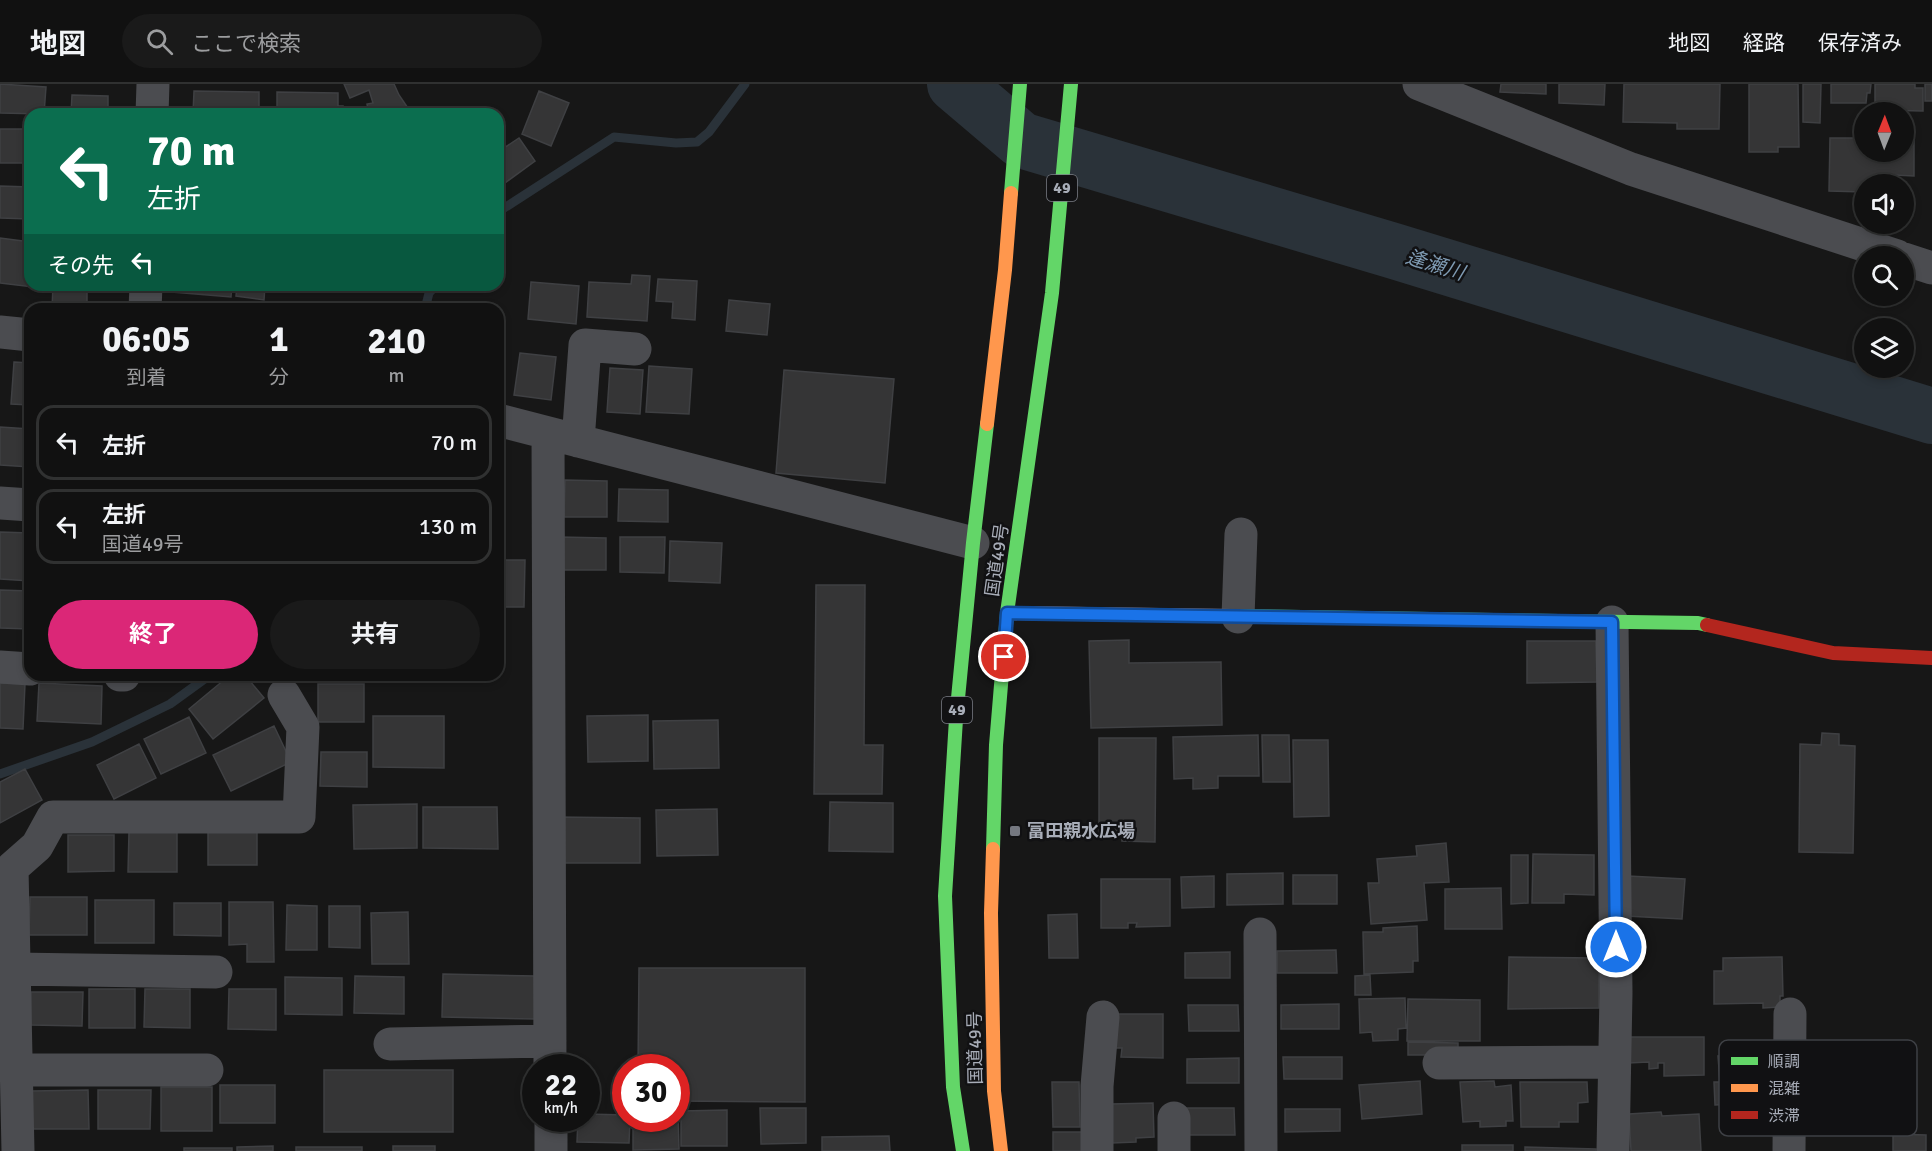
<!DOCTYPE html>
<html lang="ja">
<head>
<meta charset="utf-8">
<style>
  body { margin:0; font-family:Signika,"Noto Sans JP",sans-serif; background:#1a1a1a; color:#f1f3f6; height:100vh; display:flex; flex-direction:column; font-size:22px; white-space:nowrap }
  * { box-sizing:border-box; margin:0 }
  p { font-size:20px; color:#9c9d9f }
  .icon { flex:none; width:33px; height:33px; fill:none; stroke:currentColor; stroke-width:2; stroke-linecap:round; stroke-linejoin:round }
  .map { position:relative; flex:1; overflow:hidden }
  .side { position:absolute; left:24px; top:219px; width:480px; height:378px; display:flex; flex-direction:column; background:#111; border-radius:18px; box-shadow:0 3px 9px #0003,0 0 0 2px #303131 }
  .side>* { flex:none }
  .top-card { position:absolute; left:24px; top:24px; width:480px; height:183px; border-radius:18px; box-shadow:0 3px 9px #0003,0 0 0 2px #303131; background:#0b6e4f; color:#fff; overflow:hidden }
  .needle { width:39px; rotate:1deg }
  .fabs { position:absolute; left:1854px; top:18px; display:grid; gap:12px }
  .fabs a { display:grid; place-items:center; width:60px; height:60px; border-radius:50%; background:#111; box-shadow:0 3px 9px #0003,0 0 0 2px #303131; font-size:30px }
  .speed { position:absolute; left:522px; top:970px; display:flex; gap:12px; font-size:30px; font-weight:700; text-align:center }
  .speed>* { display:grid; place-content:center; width:78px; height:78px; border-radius:50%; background:#111; box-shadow:0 3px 9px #0003,0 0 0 2px #303131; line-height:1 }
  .speed small { font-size:15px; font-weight:400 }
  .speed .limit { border:9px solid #d22; background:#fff; color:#111 }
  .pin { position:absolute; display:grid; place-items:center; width:51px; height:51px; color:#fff; margin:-26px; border:3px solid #fff; border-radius:50%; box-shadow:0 2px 6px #0007 }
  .me { position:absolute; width:66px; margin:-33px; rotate:0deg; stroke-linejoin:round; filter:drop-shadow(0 0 4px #0008) }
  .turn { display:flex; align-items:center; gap:21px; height:126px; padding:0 24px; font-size:27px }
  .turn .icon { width:78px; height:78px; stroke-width:2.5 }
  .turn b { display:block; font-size:42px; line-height:51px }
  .then { display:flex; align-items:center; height:57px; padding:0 24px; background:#0003; gap:12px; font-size:22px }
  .eta { display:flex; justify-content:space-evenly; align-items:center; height:102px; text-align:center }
  .eta b { font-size:36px; font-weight:700; line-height:42px }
  .cta { display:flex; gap:12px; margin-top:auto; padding:12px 24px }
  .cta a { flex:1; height:69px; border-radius:36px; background:#db2777; color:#fff; font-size:24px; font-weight:700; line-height:69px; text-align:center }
  .cta a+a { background:#1a1a1a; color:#f1f3f6 }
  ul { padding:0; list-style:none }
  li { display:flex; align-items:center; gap:18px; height:75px; margin:0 12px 9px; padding:0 12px; border:3px solid #303131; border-radius:18px }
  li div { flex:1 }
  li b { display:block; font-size:22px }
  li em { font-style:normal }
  header { display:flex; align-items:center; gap:36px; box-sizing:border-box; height:84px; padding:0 30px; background:#111; border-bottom:2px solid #303131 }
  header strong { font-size:28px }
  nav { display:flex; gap:33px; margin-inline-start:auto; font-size:21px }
  .search { width:420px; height:54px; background:#1a1a1a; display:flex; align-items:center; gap:15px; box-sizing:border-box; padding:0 21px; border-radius:33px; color:#9c9d9f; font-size:22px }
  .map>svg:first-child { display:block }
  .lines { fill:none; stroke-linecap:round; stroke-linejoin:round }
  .stream { stroke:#2a3239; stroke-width:9 }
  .river { stroke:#2a3239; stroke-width:56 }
  .building { fill:#353536; stroke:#3f4043; stroke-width:1.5 }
  .street { stroke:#4b4c50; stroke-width:33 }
  .fast { stroke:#63d668; stroke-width:14 }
  .slow { stroke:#ff974d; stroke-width:14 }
  .jam { stroke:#b3261e; stroke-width:14 }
  .route-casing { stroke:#114b97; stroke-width:15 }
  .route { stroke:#1a73e8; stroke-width:10 }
  .poi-dot { fill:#757880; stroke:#111113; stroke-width:2 }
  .labels { text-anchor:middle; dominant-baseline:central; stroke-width:5; stroke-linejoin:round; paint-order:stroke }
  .shield { fill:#111113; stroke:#7b7e86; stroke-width:1.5 }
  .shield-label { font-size:16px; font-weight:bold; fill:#a8adb8 }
  .street-label { font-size:18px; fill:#a8adb8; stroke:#111113 }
  .poi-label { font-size:18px; font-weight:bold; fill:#a8adb8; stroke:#111113; text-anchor:start }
  .water-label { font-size:20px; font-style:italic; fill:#7f9bb3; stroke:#111113 }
  .key { fill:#111113; stroke:#3e4045; stroke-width:1.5 }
  .key-label { font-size:16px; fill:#a8adb8 }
</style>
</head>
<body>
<header>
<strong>地図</strong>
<div class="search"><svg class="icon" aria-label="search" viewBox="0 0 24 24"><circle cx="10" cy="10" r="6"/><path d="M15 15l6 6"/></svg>ここで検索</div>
<nav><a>地図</a><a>経路</a><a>保存済み</a></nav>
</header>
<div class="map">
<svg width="1932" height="1067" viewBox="0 0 1932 1067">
  <rect width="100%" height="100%" fill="#171717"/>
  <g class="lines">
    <path class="stream" d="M498,128L614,53L676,59L697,58L709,48L745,0
      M425,225L429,209L436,201
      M0,690L92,658L170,620L210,591"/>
    <path class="river" d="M955,0L1021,56L1394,167L1932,332"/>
  </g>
  <path class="building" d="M0,0L46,3L44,30L0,29Z
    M344,0H394L399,11L412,30H369L367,20L373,19L369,6L350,14Z
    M1501,0H1546V10L1500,8Z
    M1559,0H1605L1604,21L1559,19Z
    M1624,0H1720L1719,45H1677V39L1623,38Z
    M1749,0H1798L1799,63H1778V68H1749Z
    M1803,0H1821L1820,39L1803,38Z
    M1831,0H1871L1870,9H1867L1866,19H1831Z
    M1875,0H1915V4H1923V27L1875,26Z
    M1925,0H1932V17H1925Z
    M194,7L259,8V30H193Z
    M539,7L569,19L551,62L522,50Z
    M277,8L338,9V22H343V30H277Z
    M72,11L108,12V23H127L126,30H71Z
    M0,45H30V79H0Z
    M519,54L535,77L498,104V68Z
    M1830,54H1864V68H1904V55H1914V92L1894,91L1893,100H1864V108L1829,107Z
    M0,102L30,103V135L0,134Z
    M0,154L30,158V201H33V203L0,199Z
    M632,191L650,192L647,237L587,233L589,198L631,200Z
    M658,195L697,197L695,236L672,234L673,218L656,217Z
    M531,198L579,202L576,240L528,235Z
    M53,201H87V225H52Z
    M173,201H232L231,213L172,208Z
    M237,201H265L264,216L236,212Z
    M729,216L770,220L767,251L726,247Z
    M520,269L556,273L551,316L514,311Z
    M14,278L30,279V321L11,320Z
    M649,282L692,285L689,330L646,328Z
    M610,284L643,286L640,330L607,328Z
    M784,286L894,295L885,399L776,389Z
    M0,343L30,345V383L0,381Z
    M565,396L607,397V433H564Z
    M619,405L668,406V438L618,437Z
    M0,448L30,449V497L0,495Z
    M560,453L606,454V486H559Z
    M620,453H665L664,489L620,488Z
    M670,457L722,459L720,499L669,497Z
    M498,476H525L524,523H498Z
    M816,501H865L864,661H883L882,710H814Z
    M0,506L30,507V545L0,544Z
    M1129,556V579L1221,578L1222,641L1091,644L1089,557Z
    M1527,557H1596L1597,598L1527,599Z
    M230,591H245L264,614L213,655L189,625Z
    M0,599L25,600L23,645L0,644Z
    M39,599L102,602L101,640L37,637Z
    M318,600H364V638H318Z
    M648,631V677L588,678L587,632Z
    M373,632H444V684L373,683Z
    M189,633L206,669L161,690L144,655Z
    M718,636L719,684L654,685L653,637Z
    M274,642L291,678L231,707L213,671Z
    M1822,649L1839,650V661L1855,662L1853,769L1799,768L1800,660L1821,661Z
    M1258,651L1259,692H1218V704L1193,705V694L1174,695L1173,653Z
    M1262,651H1289L1290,698H1263Z
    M1099,654H1156L1155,758L1122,757V752H1099Z
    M1293,656H1328L1329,732L1294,733Z
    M139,660L156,694L114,715L97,681Z
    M321,668H367V703L320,702Z
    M25,685L42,716L0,739V698Z
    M830,718L893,719V768L829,767Z
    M417,720V764L354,765L353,721Z
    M423,723H497L498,765L423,764Z
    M717,725L718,771L657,772L656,726Z
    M557,733L640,734V779H557Z
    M208,747L257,748V781H208Z
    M129,748H177V788H128Z
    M68,751H114V787L68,788Z
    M1446,759L1449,798L1424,799L1427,836L1371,840L1368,799H1379L1377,775L1417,772L1416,762Z
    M1533,770L1594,771V811L1564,810V819H1532Z
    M1511,771H1528V819L1511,820Z
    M1283,789V820L1227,821V790Z
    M1293,791H1337V820H1293Z
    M1214,792V823L1182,824L1181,793Z
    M1628,792L1685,795L1682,835L1626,832Z
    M1101,795H1170V842L1136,843L1137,839H1128V844H1101Z
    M1501,804L1502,845H1445V805Z
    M30,813H87V851H29Z
    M95,816H154V859H95Z
    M229,818H273L274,878H247V860L229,861Z
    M174,819H221V852L174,851Z
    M287,821L317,822V866H286Z
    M329,822H360V864L329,863Z
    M408,828L409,880H372L371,829Z
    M1077,830L1078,874H1049L1048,831Z
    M1417,842L1418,877H1413V888L1364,890L1363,848H1383V844Z
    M1336,866L1337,889H1277V867Z
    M1230,868V894H1185V869Z
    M1509,873L1599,874V924L1508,925Z
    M1782,873L1783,912H1780V923L1763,924V919L1714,920V887H1723V874Z
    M639,884H805V1018L676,1017V984H638Z
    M443,890L535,892V935L442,933Z
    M1370,891L1371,911H1355V892Z
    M355,892L404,893V930L354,929Z
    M285,893L342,894V931L285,930Z
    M89,905H135V944H89Z
    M145,905H190V944L144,943Z
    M229,905H276V946L228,945Z
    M31,908H83L82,942L31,941Z
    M1405,914L1406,944L1398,945V956L1373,957L1372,948L1360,949L1359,915Z
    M1408,915L1480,916V957H1407Z
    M1339,920V945H1281V921Z
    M1188,921H1238L1239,947H1189Z
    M1115,930H1163V974L1121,973L1122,964H1115Z
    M1628,953H1704V991L1664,992V979H1658V984L1649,985V978L1628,979Z
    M1408,958L1458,959V971H1408Z
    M1750,970V979H1763V986H1774L1776,1023L1752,1024V1019L1715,1021L1714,998H1720L1718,972Z
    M1283,973H1342V995H1284Z
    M1239,974V999H1187V975Z
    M324,986H453V1048H324Z
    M1420,997L1422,1030L1362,1035L1359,1001Z
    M1494,997L1495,1003L1511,1001L1513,1037H1506V1042L1480,1043V1037L1463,1038L1460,998Z
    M1052,998H1079L1080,1043H1053Z
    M1520,998H1587L1588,1018L1578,1019V1038H1559V1043H1521Z
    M220,1001H275V1039H220Z
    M161,1003H212V1047H161Z
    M88,1006L89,1045H32V1007Z
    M98,1006H151L150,1045H98Z
    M1153,1019L1154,1053L1136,1054V1058L1112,1059L1111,1020Z
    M760,1024H806V1059L761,1060Z
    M1185,1024H1234L1235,1051H1185Z
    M1285,1025H1340V1047L1285,1048Z
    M727,1026V1062H681V1027Z
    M1661,1028L1662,1032L1699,1030L1701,1067H1631L1629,1030Z
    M676,1029H678L679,1065L633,1066V1035H676Z
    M586,1030L626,1031V1035H630L629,1059L577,1058L578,1035H586Z
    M1053,1048H1082V1067H1053Z
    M1893,1050L1926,1051V1067H1893Z
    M889,1052L890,1067H822V1053Z
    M1462,1061H1513V1067H1462Z
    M273,1062V1067H237V1063Z
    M393,1062H435V1067H393Z
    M296,1063H362V1067H296Z
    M1525,1063L1596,1065V1067H1525Z
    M184,1064H232V1067H184Z"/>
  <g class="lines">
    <path class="street" d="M1419,0L1631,85L1897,172
      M152,30L153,0
      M1904,175L1932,184
      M145,225L146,201
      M0,248L30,251
      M498,336L973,459
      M548,350L550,984
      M578,357L585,261L635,265
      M0,419L30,421
      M1238,533L1241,450
      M1612,538L1616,909L1613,1067
      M0,583L30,585
      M120,591H124
      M1260,850L1261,1067
      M14,885L216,888
      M390,960L550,957
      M1439,979L1614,978
      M16,986H207
      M1174,1034V1067
      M551,1035V1067
      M18,1067L12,784L37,762L53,733H299L303,643L284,611
      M1097,1067V1002L1103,933
      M1789,1067L1790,930"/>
    <path class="fast" d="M1011,109L1020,0
      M1231,532L1698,539L1707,541
      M993,765L996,661L1007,529L1052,209L1071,0
      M963,1067L953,1003L945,812L956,635L973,459L987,340"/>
    <path class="slow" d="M987,340L1005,186L1011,109
      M1007,529L1231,532
      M993,765L991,829L994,1007L1001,1067"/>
    <path class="jam" d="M1707,541L1833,569L1932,574"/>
  </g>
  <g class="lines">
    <defs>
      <path id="route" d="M1004,573L1007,529L1612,538L1616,863"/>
    </defs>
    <use href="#route" class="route-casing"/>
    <use href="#route" class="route"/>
  </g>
  <rect class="poi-dot" x="1009" y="741" width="12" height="12" rx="3"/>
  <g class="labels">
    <g class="shield">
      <rect x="1047" y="91" width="30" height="26" rx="4.5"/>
      <rect x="942" y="613" width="30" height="26" rx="4.5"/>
    </g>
    <g class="shield-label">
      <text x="1062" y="104">49</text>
      <text x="957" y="626">49</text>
    </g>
    <g class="street-label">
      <text transform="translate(997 476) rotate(-82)">国道49号</text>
      <text transform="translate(975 964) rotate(-91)">国道49号</text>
    </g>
    <g class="poi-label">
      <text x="1027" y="747">富田親水広場</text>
    </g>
    <g class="water-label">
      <text transform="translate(1435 181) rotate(17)">逢瀬川</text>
    </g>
  </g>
  <rect x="1719" y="956" width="198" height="96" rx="9" class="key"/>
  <rect x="1731" y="973" width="27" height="8" fill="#63d668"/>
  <rect x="1731" y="1000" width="27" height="8" fill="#ff974d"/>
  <rect x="1731" y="1027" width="27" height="8" fill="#b3261e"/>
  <g class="key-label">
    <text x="1768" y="983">順調</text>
    <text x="1768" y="1010">混雑</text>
    <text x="1768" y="1037">渋滞</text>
  </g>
</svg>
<div class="fabs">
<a><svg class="needle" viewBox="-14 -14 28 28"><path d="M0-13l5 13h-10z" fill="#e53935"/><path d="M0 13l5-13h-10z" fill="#9c9d9f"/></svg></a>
<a><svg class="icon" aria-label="sound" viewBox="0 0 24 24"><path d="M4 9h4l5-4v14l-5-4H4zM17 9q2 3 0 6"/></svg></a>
<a><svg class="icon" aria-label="search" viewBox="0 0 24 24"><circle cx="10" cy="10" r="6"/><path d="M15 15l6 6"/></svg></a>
<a><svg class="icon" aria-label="layers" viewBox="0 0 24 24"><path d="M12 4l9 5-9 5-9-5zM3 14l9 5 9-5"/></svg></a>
</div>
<div class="speed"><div>22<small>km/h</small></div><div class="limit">30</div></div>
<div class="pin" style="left:1004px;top:573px;background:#d93025"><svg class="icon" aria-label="arrive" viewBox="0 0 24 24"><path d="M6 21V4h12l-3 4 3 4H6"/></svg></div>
<svg class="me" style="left:1616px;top:863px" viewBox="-20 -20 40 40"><circle r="17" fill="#1a73e8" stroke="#fff" stroke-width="3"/><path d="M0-11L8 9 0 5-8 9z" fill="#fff"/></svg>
<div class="top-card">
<div class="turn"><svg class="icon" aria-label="left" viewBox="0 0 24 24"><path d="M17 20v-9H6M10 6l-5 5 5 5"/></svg><div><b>70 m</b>左折</div></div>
<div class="then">その先<svg class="icon" aria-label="left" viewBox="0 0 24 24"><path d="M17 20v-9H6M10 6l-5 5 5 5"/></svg></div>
</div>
<section class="side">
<div class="eta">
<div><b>06:05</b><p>到着</p></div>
<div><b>1</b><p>分</p></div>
<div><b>210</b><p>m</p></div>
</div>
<ul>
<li><svg class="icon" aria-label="left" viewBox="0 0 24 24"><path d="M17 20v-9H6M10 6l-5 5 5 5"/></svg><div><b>左折</b></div><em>70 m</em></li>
<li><svg class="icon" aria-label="left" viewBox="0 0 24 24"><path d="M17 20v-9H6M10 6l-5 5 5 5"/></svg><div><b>左折</b><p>国道49号</p></div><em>130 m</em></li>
</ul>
<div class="cta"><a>終了</a><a>共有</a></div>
</section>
</div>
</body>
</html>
